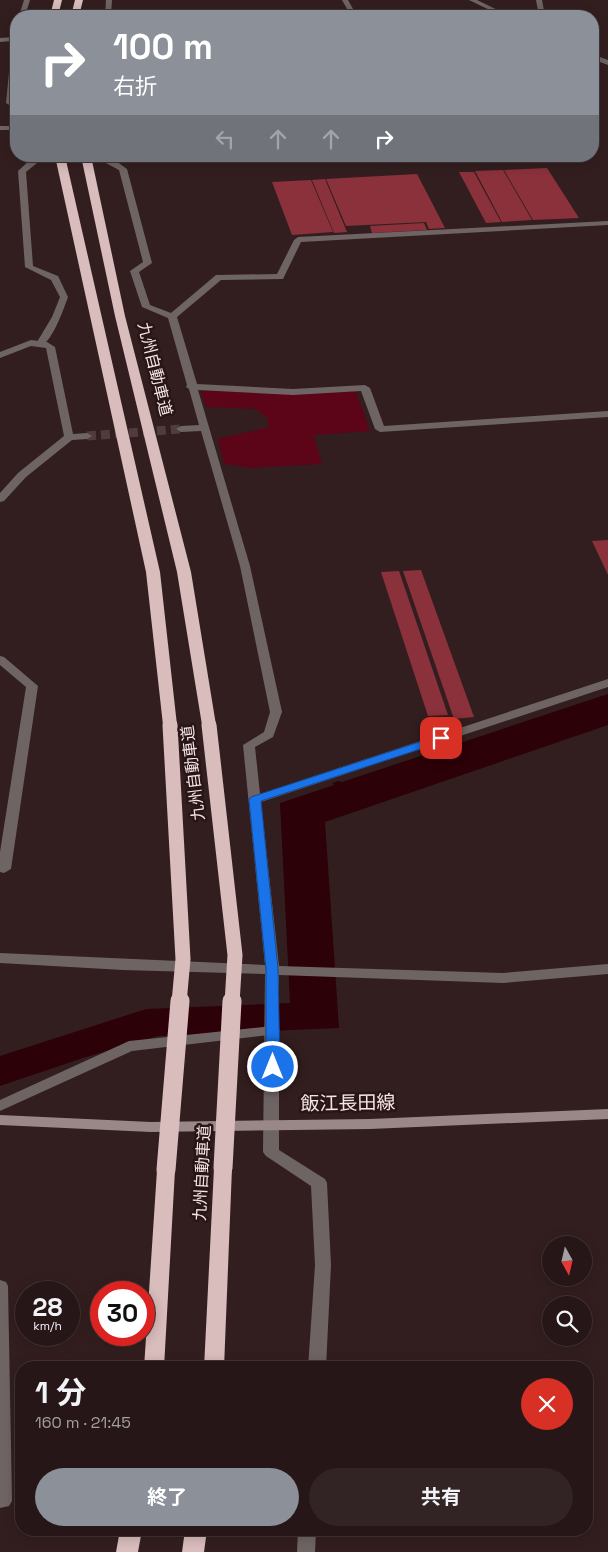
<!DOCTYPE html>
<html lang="ja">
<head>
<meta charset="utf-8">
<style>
  body { margin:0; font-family:"Space Grotesk","Noto Sans JP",sans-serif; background:#322324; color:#f1f3f6; height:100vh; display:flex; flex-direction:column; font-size:19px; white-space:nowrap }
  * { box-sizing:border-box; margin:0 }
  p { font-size:16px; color:#a49fa1 }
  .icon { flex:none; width:28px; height:28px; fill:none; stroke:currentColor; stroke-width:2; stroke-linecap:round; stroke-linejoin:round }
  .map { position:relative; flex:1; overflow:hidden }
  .side { position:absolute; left:15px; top:1361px; width:578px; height:175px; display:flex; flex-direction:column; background:#261617; border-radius:20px; box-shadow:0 2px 12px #0003,0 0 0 1px #423536 }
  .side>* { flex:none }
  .banner { position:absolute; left:10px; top:10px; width:589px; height:152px; border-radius:20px; box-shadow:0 2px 12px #0003,0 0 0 1px #423536; background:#8c9099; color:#fff; overflow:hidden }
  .needle { width:32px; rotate:172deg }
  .fabs { position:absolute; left:542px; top:1236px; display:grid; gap:10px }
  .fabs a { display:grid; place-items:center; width:50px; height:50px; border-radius:50%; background:#261617; box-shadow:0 2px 12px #0003,0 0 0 1px #423536; font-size:25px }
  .speed { position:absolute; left:15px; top:1281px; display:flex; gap:10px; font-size:25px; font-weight:700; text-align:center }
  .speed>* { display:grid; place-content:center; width:65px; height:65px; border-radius:50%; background:#261617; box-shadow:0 2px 12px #0003,0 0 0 1px #423536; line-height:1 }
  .speed small { font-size:12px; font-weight:400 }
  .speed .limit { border:8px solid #d22; background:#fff; color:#111 }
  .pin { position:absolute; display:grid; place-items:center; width:42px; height:42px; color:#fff; margin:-21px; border-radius:10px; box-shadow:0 2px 8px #0006 }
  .me { position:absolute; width:55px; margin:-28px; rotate:0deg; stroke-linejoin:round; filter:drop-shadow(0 0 4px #0008) }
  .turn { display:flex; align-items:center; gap:18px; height:105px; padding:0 20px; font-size:22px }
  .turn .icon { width:65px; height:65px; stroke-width:2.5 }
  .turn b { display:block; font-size:35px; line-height:42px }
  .lanes { display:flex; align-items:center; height:48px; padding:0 20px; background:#0003; justify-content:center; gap:25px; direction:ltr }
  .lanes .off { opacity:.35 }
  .round { display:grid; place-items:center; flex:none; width:52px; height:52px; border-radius:26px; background:#322324 }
  .headline { display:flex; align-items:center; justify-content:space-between; height:85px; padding:0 20px }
  h1 { font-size:30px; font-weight:700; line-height:38px }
  .cta { display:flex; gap:10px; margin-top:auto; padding:10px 20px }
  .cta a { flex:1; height:58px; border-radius:30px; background:#8c9099; color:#fff; font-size:20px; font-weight:700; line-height:58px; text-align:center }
  .cta a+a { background:#322324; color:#f1f3f6 }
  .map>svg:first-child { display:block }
  .green { fill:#5c0519 }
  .water { fill:#2d0108 }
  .building { fill:#8a313b }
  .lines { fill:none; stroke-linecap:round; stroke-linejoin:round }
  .minor-tunnel { stroke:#503c3d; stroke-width:9; stroke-dasharray:9 5; stroke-linecap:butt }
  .service { fill:#6f6464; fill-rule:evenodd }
  .minor { fill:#6f6464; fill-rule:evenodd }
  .secondary { fill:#9a8788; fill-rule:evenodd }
  .motorway { fill:#d9bcbc; fill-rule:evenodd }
  .motorway-bridge-far1 { stroke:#d9bcbc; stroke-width:15 }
  .motorway-bridge { stroke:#d9bcbc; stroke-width:19 }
  .route { fill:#1a73e8; stroke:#114b97 }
  .labels { text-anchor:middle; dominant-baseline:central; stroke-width:5; stroke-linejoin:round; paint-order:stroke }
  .street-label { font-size:16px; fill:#f3e4e5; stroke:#291516 }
  .near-street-label { font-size:19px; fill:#f3e4e5; stroke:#291516 }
</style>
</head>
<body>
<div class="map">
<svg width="608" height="1552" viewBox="0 0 608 1552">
  <rect width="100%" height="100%" fill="#331e1f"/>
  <path class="green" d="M209,390L356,391L370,431L314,435L322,464L251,468L224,464L218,439L269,427L267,418L255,409L206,407L201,392Z"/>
  <path class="water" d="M608,694V725L325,822L339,1028L158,1036L83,1058L0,1086V1056L146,1009L290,1003L280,803L334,785L332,783L338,781L342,782Z"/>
  <path class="building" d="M547,168L579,218L533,220L504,170Z
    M503,170L532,220L502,222L475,171Z
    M459,172H474L501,222L486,223Z
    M417,174L445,228L429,229L426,222L346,226L326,179Z
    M325,179L347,232L334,233L312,180Z
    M311,180L333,232L292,235L272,182Z
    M424,223L427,230L372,233L370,226Z
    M608,540V575L592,541Z
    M421,570L474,717L454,719L403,571Z
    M399,571L448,715L428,716L381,572Z"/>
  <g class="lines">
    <path class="minor-tunnel" d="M87,436L181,429"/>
    <path class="service" d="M0,126H16V130H0Z
      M30,156H38L37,163L26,172L33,266L58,276L68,297C64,308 53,340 42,345L37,342L52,317L60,297L51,280L25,267L18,171L30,160Z
      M0,656L4,657L38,686L11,869L4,873L0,872V852L26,687L0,665Z
      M273,1026L278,1028L280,1031L278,1034L132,1051L0,1111V1100L129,1041Z
      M0,1280L6,1282L8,1286L12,1501L9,1506L0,1508Z"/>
    <path class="minor" d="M24,0H30L25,16H19Z
      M106,0H112L111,16H105Z
      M342,0H348L357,16H351Z
      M469,0H477L510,16H502Z
      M536,0H542L545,16H539Z
      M231,14H266L269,16H228Z
      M16,37V75L14,102L16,104V109L6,103L12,41L0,42V38Z
      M592,54L608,60V65L592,59Z
      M101,156H109L127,169L152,263L139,272L150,305L171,313L216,275L277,274L294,240L298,237L608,221V225L301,242L283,279L221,280L177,317L197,384L293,389L365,385L370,388L384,426L608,411V417L380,432L375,429L361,391L293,395L198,390L250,566L282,712L273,737L255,747L260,794L608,679V687L261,802L279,966L503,973L608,964V974L503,983L279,975V1150L325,1179L327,1183L331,1265L326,1368H308L315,1265L311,1186L266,1156L263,1152L265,974L123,970L0,963V953L265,965L243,745L264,732L270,712L240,566L201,431L181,432L176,429L181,426L199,425L189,389L186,387L187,385L168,318L142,307L130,271L143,262L119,170L102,161Z
      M31,340L47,342L55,347L73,434L87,433L92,436L87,439L72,440L26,477L4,501L0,502V493L18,473L64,436L46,348L31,346L0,358V352Z
      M298,1530H316L315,1552H297Z"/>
    <path class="secondary" d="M608,1109V1119L370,1129L151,1132L0,1125V1115L151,1122L370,1119Z"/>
    <path class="motorway" d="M54,0H62L58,16H50Z
      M75,0H83L79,16H71Z
      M55,156H65L160,572L177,725L175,728H165L163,725L146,572Z
      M81,156H91L125,316L191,572L216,725L214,728H204L202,725L177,572L115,316Z
      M223,1161L230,1163L232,1168L224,1368H204L214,1168L216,1163Z
      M166,1163L173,1165L175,1170L164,1368H144L157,1170L159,1165Z
      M120,1530H142L138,1552H116Z
      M185,1530H207L204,1552H182Z"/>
    <path class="motorway-bridge-far1" d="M170,725L183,959L179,1003
      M209,725L235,955L232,1003"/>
    <path class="motorway-bridge" d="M223,1168L232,1001
      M166,1170L180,1001"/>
  </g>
  <path class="route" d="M441,735L445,736L446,738L445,741L261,801L278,969L280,1067L278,1071H268L266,1067V969L249,800L251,797Z"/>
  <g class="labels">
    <g class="street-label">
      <text transform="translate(155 369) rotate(76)">九州自動車道</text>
      <text transform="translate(193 773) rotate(-97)">九州自動車道</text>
      <text transform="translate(202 1173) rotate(-87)">九州自動車道</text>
    </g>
    <g class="near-street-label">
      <text transform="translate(348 1103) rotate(-1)">飯江長田線</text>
    </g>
  </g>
</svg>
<div class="fabs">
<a><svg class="needle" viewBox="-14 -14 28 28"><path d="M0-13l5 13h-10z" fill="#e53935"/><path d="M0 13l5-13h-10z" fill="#a49fa1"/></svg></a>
<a><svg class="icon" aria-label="search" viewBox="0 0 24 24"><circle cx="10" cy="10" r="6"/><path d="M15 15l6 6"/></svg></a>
</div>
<div class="speed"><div>28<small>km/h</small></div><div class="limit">30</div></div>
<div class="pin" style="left:441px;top:738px;background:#d93025"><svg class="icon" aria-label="arrive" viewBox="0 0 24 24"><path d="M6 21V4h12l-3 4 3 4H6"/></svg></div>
<svg class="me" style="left:273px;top:1067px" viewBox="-20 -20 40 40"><circle r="17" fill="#1a73e8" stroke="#fff" stroke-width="3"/><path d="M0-11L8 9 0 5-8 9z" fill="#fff"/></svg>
<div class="banner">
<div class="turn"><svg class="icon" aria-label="right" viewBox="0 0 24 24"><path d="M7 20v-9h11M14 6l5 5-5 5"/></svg><div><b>100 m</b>右折</div></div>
<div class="lanes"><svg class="icon off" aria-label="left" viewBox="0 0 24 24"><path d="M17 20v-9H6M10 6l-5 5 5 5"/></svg><svg class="icon off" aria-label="ahead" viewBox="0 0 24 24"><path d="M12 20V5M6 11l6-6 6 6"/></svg><svg class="icon off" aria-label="ahead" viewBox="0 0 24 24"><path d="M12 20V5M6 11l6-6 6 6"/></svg><svg class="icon" aria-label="right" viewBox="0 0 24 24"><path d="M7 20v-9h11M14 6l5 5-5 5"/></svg></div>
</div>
<section class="side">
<div class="headline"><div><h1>1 分</h1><p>160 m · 21:45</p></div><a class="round" style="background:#d93025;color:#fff"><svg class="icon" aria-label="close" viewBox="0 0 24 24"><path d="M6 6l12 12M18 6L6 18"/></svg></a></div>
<div class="cta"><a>終了</a><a>共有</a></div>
</section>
</div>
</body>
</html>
